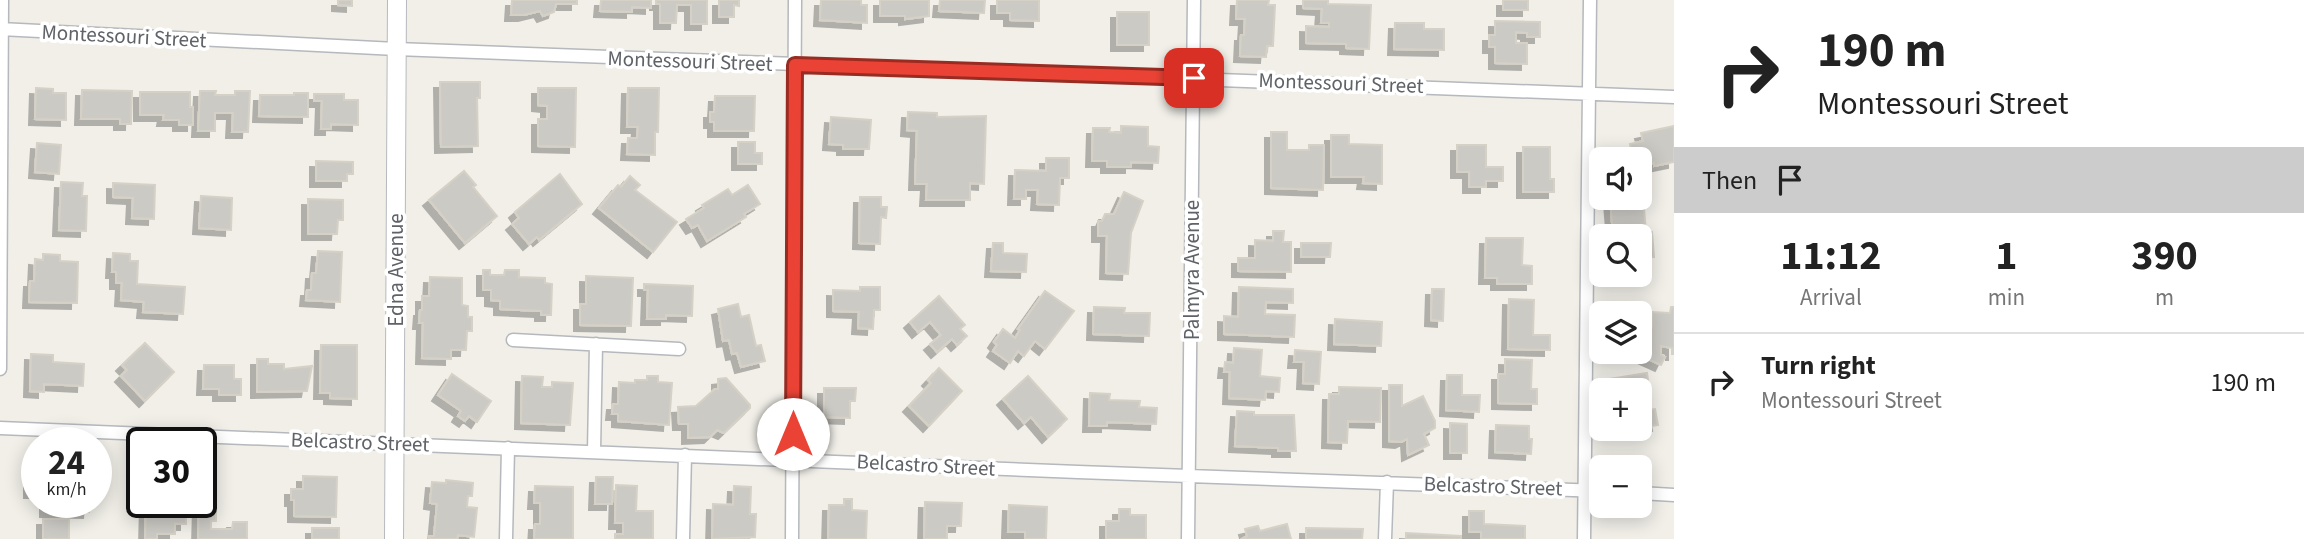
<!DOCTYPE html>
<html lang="en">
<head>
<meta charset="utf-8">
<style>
  body { margin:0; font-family:"Source Sans 3",sans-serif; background:#f6f6f6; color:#222; height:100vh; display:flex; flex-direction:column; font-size:26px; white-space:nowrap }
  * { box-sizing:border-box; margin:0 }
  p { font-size:23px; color:#767676 }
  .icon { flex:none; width:38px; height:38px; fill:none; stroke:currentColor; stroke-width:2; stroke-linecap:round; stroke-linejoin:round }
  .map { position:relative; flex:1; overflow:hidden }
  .sheet { display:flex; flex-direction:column; background:#fff; width:630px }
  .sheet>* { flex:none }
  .banner { background:#fff; color:#222; overflow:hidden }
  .tools { position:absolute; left:1589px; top:147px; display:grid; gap:14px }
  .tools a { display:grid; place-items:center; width:63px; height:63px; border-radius:10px; background:#fff; box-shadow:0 4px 18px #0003; font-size:35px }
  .speed { position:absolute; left:21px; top:427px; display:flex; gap:14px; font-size:35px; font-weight:700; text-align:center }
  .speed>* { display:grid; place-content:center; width:91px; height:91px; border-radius:50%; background:#fff; box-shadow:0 4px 18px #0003; line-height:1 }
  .speed small { font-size:18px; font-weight:400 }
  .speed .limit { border:4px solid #111; border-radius:10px; background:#fff; color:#111 }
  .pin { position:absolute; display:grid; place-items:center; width:60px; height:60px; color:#fff; margin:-30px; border-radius:14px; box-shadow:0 4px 10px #0006 }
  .me { position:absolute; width:77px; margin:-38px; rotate:0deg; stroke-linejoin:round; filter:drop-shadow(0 0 5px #0008) }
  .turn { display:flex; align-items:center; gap:24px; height:147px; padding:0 28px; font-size:32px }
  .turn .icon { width:91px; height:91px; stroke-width:2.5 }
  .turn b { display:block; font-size:49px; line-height:60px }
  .then { display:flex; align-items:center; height:66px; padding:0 28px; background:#0003; gap:14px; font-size:26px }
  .eta { display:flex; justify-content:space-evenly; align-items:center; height:119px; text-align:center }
  .eta b { font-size:42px; font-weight:700; line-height:49px }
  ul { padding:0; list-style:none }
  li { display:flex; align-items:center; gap:21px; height:98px; padding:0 28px; border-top:2px solid #e0e0e0 }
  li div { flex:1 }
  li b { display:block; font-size:26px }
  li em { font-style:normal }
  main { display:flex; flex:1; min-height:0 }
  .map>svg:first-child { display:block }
  .building { fill:#cccac5; stroke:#d6d1c6; stroke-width:2; filter:url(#shadow) }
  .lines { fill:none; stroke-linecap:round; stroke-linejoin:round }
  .street-casing { stroke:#b5b8bc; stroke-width:15 }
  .secondary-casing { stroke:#b6babf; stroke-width:20 }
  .street { stroke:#fff; stroke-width:12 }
  .secondary { stroke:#fff; stroke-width:18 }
  .route-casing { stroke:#982c22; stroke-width:18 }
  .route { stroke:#ea4335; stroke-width:12 }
  .labels { text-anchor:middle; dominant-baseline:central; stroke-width:7; stroke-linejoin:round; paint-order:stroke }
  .street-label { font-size:21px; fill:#5f6368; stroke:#fff }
</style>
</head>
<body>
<main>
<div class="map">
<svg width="1674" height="539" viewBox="0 0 1674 539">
  <defs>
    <filter id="shadow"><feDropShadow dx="-6" dy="6" stdDeviation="0" flood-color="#0004"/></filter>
  </defs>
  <rect width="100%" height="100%" fill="#f1efe8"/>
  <path class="building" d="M338,0H352V6L338,5Z
    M512,0H577V4H556L554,12L543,16L540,11L524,15H511Z
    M601,0H651V8L632,7V12L600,11Z
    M656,0H707V24H691V5H677L676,23H660V4H656Z
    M719,0H739V6L734,5V17H719Z
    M821,0H861V5H867V23L820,20Z
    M880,0H929V16L905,19V16H880Z
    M940,0H985L984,13L939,11Z
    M997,0H1039V21L1010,20V13H997Z
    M1237,0H1269L1268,5H1275L1273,46H1267L1266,57L1240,56L1241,35H1244L1245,19H1236Z
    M1303,0H1328V4L1371,5L1369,49L1346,48V44L1306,43V26L1329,27V23H1321L1322,9L1303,8Z
    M1503,0H1528V10H1503Z
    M1117,12H1149V45H1117Z
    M1495,21L1540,22V37H1527V33L1516,32V43H1527V64L1495,63V47H1489V35H1495Z
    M1395,23H1424V29H1444V50L1394,49Z
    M440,82H480V98H477L478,146L441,147Z
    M36,88L53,89V93H66V120L35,119Z
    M538,88H576L575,147L538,146V119H547V106L538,105Z
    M628,88H659L658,132H655V155L627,154L628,138H637L638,127H627Z
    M82,90L132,91L131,124H120V119H81Z
    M200,91H216L215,95H235V91H250L248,132H232L233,113H215V131H198Z
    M140,92H190V107H193V125H179V120H163L164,115H140Z
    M294,93H308V117L259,116L260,95H294Z
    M314,94H344V100H358V125L331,124V129H321L322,101H314Z
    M715,96H755L754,131H714V122H710V112H714Z
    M908,112L937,113V117L986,116L984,184L970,183V200H926L927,184H915L917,131L907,130Z
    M831,117L871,120L869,149H843V145L829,144Z
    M1121,126L1148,127V146L1159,147L1158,163L1131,162V167H1107V161H1092L1093,128H1110L1109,132L1121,133Z
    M1674,126V162L1654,166V163L1647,164L1649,170L1640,172V159H1633L1630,144L1643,141L1641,133Z
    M1271,132H1287V150H1309V145H1324L1323,190L1271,188Z
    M1331,135H1349V144L1382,145V184L1363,183L1364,177H1331Z
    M738,142H755V153H762V164H738Z
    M37,143L61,145L59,174L35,172Z
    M1457,145H1486V167H1503V181H1486V187H1469V172H1457Z
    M1523,147H1550V179H1554V192H1523Z
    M1046,158H1069V178H1060L1059,205L1037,204L1038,190H1026V199H1014L1015,170L1046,171Z
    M316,161L353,162V174H347V181H316Z
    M464,171L476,185L473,187L497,216L465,243L429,200Z
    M560,174L582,204L539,240L537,237L529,244L512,224L519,218L515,212Z
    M630,176L640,185L635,190L677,222L653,252L599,208L618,185L621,187Z
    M61,182L83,183L82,196H87L86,231L59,230Z
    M113,183L155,185L154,219L132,218L133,198L113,197Z
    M748,185L760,204L744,214L746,217L707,241L698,225L692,228L686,219L704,208L702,205L728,189L732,195Z
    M1124,192L1143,201L1131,233L1128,274L1106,273L1107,236H1098V221H1102L1105,214H1114Z
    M201,196L232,198L231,230L199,228Z
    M860,197H881V207H887L886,218L881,217L880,244L859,243Z
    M1610,198H1636L1637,208H1644L1646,233L1652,232L1654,257L1640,258V236H1613Z
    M308,199L343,200V220H338L337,234H308Z
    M1273,231H1284L1283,242H1291V272L1238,271V258H1255V240L1273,241Z
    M1486,238H1523L1522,265L1532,266V284H1497V278H1485Z
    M993,243H1003V253L1027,254L1026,272L991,271Z
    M1301,243H1331L1330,257H1301Z
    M318,251L342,252L340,302L306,300L307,290H311L312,273H316Z
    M113,253L130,254V261H138L137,284L185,287L183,314L143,312L144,302L121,300L122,283H116V272H112Z
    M43,254L60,255V261L78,262L77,303L29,302L30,281H34L35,259L43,260Z
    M483,270H490V275H504L505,270H519V277L545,278V283L552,284L551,315H541V311L500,309V301L491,300V290H483Z
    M586,276L633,278L631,326L580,325V304H586Z
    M430,277L462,278V305L468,306V317H472V331H467L466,350H451V359L422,358L423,323H419L420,310H422V296H429Z
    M644,284L693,286L692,316L666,315V319H647L648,290H644Z
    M860,287H880V310H874L873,329L858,328L859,312L833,311V290L860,291Z
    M1239,287L1293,289V303L1266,302L1265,314L1295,315L1294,337L1224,334V316L1238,317Z
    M1432,289H1444L1443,321L1431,320Z
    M1045,291L1074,311L1045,349L1035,341L1024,356L1018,351L1010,363L993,351L997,345L994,342L1003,329L1015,338L1020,330L1018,329Z
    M939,296L965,325L960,329L967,336L957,345L952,339L937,352L930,344L941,335L930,322L918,332L910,322Z
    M1509,299L1534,300L1533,335H1550V350L1508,349Z
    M738,304L741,317L749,315L756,346L761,345L765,361L741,367L737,353L732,354L729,340L723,341L718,309Z
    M1094,307L1125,308L1124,313H1150L1149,336L1093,334Z
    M1671,307H1674V354H1672V348L1661,346V355L1665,357L1661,365L1639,355L1652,327V312L1670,313Z
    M1335,319L1382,322L1381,346L1334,344Z
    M145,343L174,372L145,401L121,376L127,370L122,365Z
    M321,345H357V399L330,398V393H320Z
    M1234,348L1262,350L1260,376L1280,378L1279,392L1266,391L1265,400L1229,398L1230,372H1224L1225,362L1233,363Z
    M1295,350L1321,352L1319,384L1303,383L1304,362H1294Z
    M31,354L53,355V362L84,364L83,386L44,384V392L30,391Z
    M257,359H268V364H284V369L312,366L307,391L257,392Z
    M1505,359L1532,360L1531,389H1537V404L1498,403V374H1505Z
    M204,365H234V379H241V395H219V389H203Z
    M939,368L962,391L929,426L909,406L931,383L928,380Z
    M1647,373L1650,395L1640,397L1641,403H1646L1647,410L1655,409L1658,425L1640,428V390H1610L1609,379Z
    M452,374L491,401L477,422L469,416L465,421L458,416L461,411L438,395Z
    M1447,375H1462V395H1480L1479,412L1446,410Z
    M522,376L543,377L542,387H552V382L573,383L570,425L521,423Z
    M647,376H658V382L672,383L669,425L618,421V414H612L613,404H618L619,382L635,383V380H647Z
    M1028,376L1067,419L1048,437L1031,417L1024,423L1003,399Z
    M726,378L750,405V408L724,433L717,430L710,437L688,438V424H679L678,407L696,406L715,389H718V379Z
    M1389,385H1402V406L1423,396L1435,421V428L1424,434L1429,445L1408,455L1407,439L1401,442L1389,441Z
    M1339,387L1381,388L1380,422L1348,421L1347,443L1328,442L1329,394H1339Z
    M824,388H856L855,401H850V418L824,417Z
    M1090,393L1110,394L1109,400L1140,401L1139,407L1157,408L1156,424L1107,422V426H1089Z
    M1237,411L1254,412V415H1294L1296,451H1278V448L1235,446Z
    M1450,423L1467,424V453H1450Z
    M1496,425L1529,426V439H1532L1531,454L1495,452Z
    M303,476L337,477L336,517L294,516V500H291V489H303Z
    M596,477H613L612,504H595Z
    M30,480H37V492H30Z
    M446,480L473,483L472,496H468L467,507L477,508L474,537L458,535L457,539H429V536H434L437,504L430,503L432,482L446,483Z
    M616,485L637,486L636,511H653V539H615V534H623V523H615Z
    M535,486L573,487V539H534L535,524H540V503H534Z
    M734,486L751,487L750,514H756L755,537L712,539L713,504L733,505Z
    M844,499H852V510L867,511L866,539H828L829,505H844Z
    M46,502H90L89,512L46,511Z
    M146,502H186V524H175V534H157V539H145Z
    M925,502L962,503L961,526H947V539H924Z
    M199,503H216V521H211V529H232L233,522H247V539H198Z
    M1009,505L1047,507L1046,539H1025V532H1008Z
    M1119,509H1130V515H1146V539H1106V521H1119Z
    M1469,511H1484V524L1525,526V539H1481V532H1469Z
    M43,519H69V539H43Z
    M1287,524L1291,539H1242L1247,536L1245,529L1258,526L1260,531Z
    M312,528H339V539H312Z
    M1306,528L1363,529L1362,539H1306Z
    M1406,533L1461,536V539H1406Z"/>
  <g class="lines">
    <defs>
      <path id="street" d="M0,29L396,49L1674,97
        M513,340L679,349
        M0,369L2,0
        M0,428L1078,472L1601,491
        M594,451L596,344
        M1640,493L1674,495
        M506,539L508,448
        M683,539L685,455
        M792,539L795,0
        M1188,539L1194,0
        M1385,539L1387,482
        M1584,539L1590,0"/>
      <path id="secondary" d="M394,539L397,0"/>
    </defs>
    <use href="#street" class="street-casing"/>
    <use href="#secondary" class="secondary-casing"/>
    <use href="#street" class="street"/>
    <use href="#secondary" class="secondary"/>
  </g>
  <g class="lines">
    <defs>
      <path id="route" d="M793,434L795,65L1194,78"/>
    </defs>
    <use href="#route" class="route-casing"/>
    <use href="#route" class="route"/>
  </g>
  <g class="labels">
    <g class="street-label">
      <text transform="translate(124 36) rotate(3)">Montessouri Street</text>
      <text transform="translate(690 61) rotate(2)">Montessouri Street</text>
      <text transform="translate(1341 83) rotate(2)">Montessouri Street</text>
      <text transform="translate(396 270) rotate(-90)">Edna Avenue</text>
      <text transform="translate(1192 270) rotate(-90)">Palmyra Avenue</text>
      <text transform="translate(360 442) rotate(2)">Belcastro Street</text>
      <text transform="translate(926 465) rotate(3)">Belcastro Street</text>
      <text transform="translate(1493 486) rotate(2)">Belcastro Street</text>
    </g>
  </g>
</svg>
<div class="tools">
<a><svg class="icon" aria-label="sound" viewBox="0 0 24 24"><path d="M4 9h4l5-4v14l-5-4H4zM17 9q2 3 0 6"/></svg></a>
<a><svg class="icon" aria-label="search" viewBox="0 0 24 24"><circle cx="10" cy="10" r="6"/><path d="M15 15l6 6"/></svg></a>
<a><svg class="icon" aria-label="layers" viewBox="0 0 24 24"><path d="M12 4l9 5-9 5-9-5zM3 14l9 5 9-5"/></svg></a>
<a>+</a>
<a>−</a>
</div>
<div class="speed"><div>24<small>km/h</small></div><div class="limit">30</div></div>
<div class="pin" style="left:1194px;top:78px;background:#d93025"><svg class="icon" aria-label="arrive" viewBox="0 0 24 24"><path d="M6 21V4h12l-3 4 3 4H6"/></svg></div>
<svg class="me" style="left:793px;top:434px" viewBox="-20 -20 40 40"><circle r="19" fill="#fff"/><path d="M0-13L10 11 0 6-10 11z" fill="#ea4335"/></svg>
</div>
<section class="sheet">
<div class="banner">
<div class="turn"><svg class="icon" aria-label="right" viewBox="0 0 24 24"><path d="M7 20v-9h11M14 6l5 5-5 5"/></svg><div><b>190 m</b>Montessouri Street</div></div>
<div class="then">Then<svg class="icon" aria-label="arrive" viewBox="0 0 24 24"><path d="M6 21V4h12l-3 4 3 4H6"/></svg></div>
</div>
<div class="eta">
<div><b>11:12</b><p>Arrival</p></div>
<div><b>1</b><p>min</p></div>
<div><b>390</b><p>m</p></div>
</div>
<ul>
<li><svg class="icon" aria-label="right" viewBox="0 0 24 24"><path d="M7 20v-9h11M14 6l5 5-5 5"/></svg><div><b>Turn right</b><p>Montessouri Street</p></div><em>190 m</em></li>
</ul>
</section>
</main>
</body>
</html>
